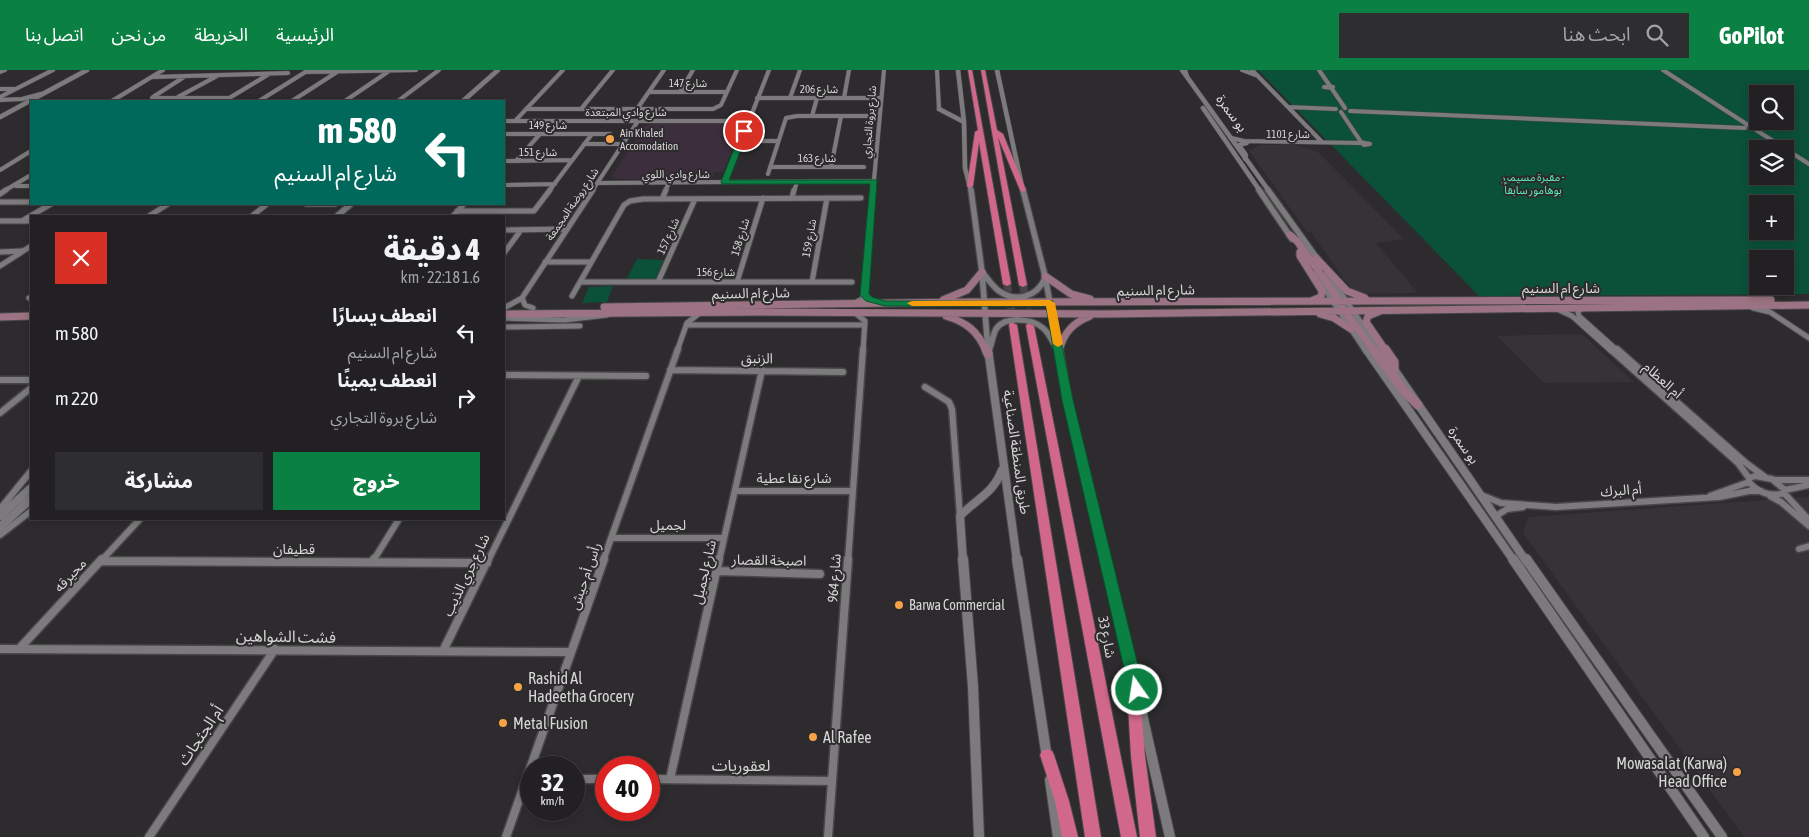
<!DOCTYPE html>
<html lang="ar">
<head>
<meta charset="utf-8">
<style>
  body { margin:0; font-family:"Asap Condensed","Noto Sans Arabic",sans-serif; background:#2e2d2f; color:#f1f3f6; direction:rtl; height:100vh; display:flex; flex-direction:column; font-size:19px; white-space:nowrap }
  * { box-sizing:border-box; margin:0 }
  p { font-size:16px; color:#a2a3a5 }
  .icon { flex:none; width:28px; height:28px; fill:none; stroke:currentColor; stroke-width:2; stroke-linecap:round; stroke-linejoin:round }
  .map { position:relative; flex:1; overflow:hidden; direction:ltr }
  .details { position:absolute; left:30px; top:145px; width:475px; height:305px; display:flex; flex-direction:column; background:#222022; border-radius:0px; box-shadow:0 2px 8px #0003,0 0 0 1px #3f3e40; direction:rtl }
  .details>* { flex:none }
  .top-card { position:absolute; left:30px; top:30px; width:475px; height:105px; border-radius:0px; box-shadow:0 2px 8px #0003,0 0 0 1px #3f3e40; direction:rtl; background:#00695c; color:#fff; overflow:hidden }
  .tools { position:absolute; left:1749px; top:15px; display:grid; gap:10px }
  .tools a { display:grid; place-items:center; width:45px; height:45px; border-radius:0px; background:#222022; box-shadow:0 2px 8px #0003,0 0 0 1px #3f3e40; font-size:25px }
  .speed { position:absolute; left:520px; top:686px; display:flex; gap:10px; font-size:25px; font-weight:700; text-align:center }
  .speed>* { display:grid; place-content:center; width:65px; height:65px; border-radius:50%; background:#222022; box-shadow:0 2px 8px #0003,0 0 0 1px #3f3e40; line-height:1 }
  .speed small { font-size:12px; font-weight:400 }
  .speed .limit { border:8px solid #d22; background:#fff; color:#111 }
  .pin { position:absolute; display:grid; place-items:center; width:42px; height:42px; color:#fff; margin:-21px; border:2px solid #fff; border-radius:50%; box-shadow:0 1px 5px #0007 }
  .me { position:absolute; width:55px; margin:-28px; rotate:347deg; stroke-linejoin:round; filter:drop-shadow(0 0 4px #0008) }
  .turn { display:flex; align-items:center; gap:18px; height:105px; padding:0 25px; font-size:22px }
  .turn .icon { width:65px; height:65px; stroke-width:2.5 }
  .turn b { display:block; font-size:35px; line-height:42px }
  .round { display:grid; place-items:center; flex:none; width:52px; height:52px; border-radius:0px; background:#2e2d2f }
  .overview { display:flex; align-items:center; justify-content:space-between; height:85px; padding:0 25px }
  h1 { font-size:30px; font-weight:800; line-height:38px }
  .cta { display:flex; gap:10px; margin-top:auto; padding:10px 25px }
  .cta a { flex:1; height:58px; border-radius:0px; background:#0b8043; color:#fff; font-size:20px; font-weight:800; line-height:58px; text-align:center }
  .cta a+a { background:#2e2d2f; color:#f1f3f6 }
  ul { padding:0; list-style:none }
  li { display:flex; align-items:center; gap:15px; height:65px; padding:0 25px }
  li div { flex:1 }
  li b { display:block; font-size:19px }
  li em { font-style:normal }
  header { display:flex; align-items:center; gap:30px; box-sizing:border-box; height:70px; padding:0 25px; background:#0b8043; color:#fff }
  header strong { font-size:24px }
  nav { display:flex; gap:28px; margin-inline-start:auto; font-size:18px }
  .search { width:350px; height:45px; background:#2e2d2f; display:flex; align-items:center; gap:12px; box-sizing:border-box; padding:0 18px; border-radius:0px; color:#a2a3a5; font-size:19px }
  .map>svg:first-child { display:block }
  .built { fill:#373138 }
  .education { fill:#3c2e3c }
  .green { fill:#0b5038; fill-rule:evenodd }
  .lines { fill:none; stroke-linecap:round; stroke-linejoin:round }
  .trunk-tunnel { stroke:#474547; stroke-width:8; stroke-dasharray:8 4; stroke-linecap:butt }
  .minor-far3-casing { stroke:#484748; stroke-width:5 }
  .minor-far2-casing { stroke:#484748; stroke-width:7 }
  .minor-far1-casing { stroke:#484748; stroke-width:9 }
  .minor-casing { stroke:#484748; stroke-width:11 }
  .tertiary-far3-casing { stroke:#484748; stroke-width:5.5 }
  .tertiary-far2-casing { stroke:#484748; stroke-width:8 }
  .tertiary-far1-casing { stroke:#484748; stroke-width:10 }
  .tertiary-casing { stroke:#484748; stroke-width:12 }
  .secondary-far1-casing { stroke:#484748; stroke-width:9 }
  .secondary-casing { stroke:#484748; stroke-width:11 }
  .trunk-casing { stroke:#484748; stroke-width:2 }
  .minor-far3 { stroke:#7c7a7c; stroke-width:4 }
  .minor-far2 { stroke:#7c7a7c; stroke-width:5 }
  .minor-far1 { stroke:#7c7a7c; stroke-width:6 }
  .minor { stroke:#7c7a7c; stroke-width:8 }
  .tertiary-far3 { stroke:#7c7a7c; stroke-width:4.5 }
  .tertiary-far2 { stroke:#7c7a7c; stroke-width:5.5 }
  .tertiary-far1 { stroke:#7c7a7c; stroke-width:8 }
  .tertiary { stroke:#7c7a7c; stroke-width:10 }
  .secondary-far1 { stroke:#9c7382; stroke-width:7 }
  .secondary { stroke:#9c7382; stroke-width:9 }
  .trunk { fill:#d2678c; fill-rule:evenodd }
  .route { fill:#0b8043; stroke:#07532c }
  .slow { fill:#f59e0b }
  .poi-dot { fill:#f6a247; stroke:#2d2b2d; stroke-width:2 }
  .labels { text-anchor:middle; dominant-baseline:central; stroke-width:4; stroke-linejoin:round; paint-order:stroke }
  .far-street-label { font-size:11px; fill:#d8d7d8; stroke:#2d2b2d }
  .far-poi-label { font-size:11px; fill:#d8d7d8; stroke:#2d2b2d; text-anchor:start }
  .far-park-label { font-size:11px; fill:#5bebb2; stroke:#2d2b2d }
  .street-label { font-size:14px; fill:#d8d7d8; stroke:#2d2b2d }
  .poi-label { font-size:14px; fill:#d8d7d8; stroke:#2d2b2d; text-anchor:start }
  .near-street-label { font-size:16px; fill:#d8d7d8; stroke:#2d2b2d }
  .near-poi-label { font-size:16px; fill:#d8d7d8; stroke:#2d2b2d; text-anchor:start }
</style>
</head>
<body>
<header>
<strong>GoPilot</strong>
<div class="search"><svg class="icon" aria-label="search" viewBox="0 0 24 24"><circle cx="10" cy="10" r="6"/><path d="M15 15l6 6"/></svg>ابحث هنا</div>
<nav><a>الرئيسية</a><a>الخريطة</a><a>من نحن</a><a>اتصل بنا</a></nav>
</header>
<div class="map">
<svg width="1809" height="767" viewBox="0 0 1809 767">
  <rect width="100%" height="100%" fill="#2d2b2d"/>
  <path class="built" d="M1259,75H1295L1317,81L1404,169L1376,173L1418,223L1361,224L1351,219L1311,162H1307L1249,81Z
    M1582,264L1634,312L1544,313L1497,266Z
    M1809,427V767H1744L1523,463L1528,447Z"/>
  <path class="education" d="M653,53H736L742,55L723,102H715L712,109H618L612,106L644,56Z"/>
  <path class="green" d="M1258,0H1809V224L1479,226ZM1758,24H1785V51H1758ZM1758,79H1785V106H1758ZM1758,134H1785V161H1758ZM1758,189H1785V216H1758Z
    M637,189L664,190L655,210H626Z
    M613,216L607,232L582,233L589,217Z"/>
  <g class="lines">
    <path class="trunk-tunnel" d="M1007,214L1013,253
      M1023,215L1030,256"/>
    <defs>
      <path id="minor-far3" d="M937,0L939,39
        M1185,0L1187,6
        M1242,0L1255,5
        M1252,0L1322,72
        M1319,0L1330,16
        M1663,0L1748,55
        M0,2L5,0
        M305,2L416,0
        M152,7L288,3
        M1332,18L1324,17H1333L1332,19L1345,38
        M0,19H14
        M649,22H727
        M680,22L693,0
        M0,27L53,0
        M153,27L184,7
        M178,27L217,6
        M152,28H230
        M757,28H881
        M790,28L800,0
        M844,28L849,0
        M0,30L22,29L41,24
        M226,30L269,4
        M112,31L163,0
        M259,31L307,1
        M292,31L337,2
        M345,31L389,1
        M398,31L439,0
        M1288,37L1336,39
        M526,39H713L721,35L737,0
        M581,39L613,0
        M637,39L664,0
        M1350,41L1745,58
        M1341,42L1361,72
        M812,46L817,28
        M504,51H748
        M515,51L563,0
        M1756,60L1809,94
        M504,64H610
        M1231,68L1244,71L1360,73
        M740,71H777
        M1360,72L1370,74L1364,75Z
        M584,74H623
        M1245,89L1246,85L1239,75L1247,73
        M504,91L572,90
        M516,91L540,64
        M770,97H864
        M831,97L841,46
        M0,100L31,81
        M768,104L786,48L797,46H867
        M725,112L769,0
        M598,113L874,111
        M504,115L555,114
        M16,116H31
        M4,121L31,105
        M549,121L592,64
        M592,121L638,51
        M665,121L669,113
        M794,121L797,112
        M873,121L884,0"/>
      <path id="minor-far2" d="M0,124L6,120
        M792,128L794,120
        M662,129L666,120
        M0,132H31
        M306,134H335
        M457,141H534L550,120
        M149,146L168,134
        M252,146L267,134
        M453,146L464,134
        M0,151H31
        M22,151L51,134
        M504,160L567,159
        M0,182L22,181
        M504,183L521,160
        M545,192H591
        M0,196L31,176
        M581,212H852
        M658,212L695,129
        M737,212L763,128
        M812,212L827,128
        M572,226L624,135L630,131L643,129L861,128
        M29,228L31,227
        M522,228L525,235L533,238
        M855,233L862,229L864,225L873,120
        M504,238L522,228L593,120
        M1581,238L1578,242L1579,246L1618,281
        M1753,238L1770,242L1809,268
        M1557,239L1572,246L1611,281
        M855,243L865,251L863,281
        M504,248L564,250L607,245
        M686,255H865
        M504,257L580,256
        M677,281L687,253L701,242"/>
      <path id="minor-far1" d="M1610,279L1738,393L1749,408
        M1617,279L1746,393L1765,407
        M670,300L843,302
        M504,305L646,306
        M0,310H31
        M925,317L949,332L952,339L960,446
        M0,343L31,318
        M1755,406L1772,409L1785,420L1784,423C1771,427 1758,423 1749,412V408Z
        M1775,410H1809
        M1785,420L1809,415
        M735,421H853
        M1784,423L1809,450
        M1481,425L1501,433L1556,437L1719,427L1749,421H1761
        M1710,426L1749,412
        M1770,426L1781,432L1809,456
        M0,439L31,401
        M1496,446L1507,439L1523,437
        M0,465L31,441
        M611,468H724
        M1799,479L1809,476
        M101,491L140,449
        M373,491L399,449
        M488,491L579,306
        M603,491L678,279
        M719,491L762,300
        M848,491L863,279"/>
      <path id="minor" d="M101,491L487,493
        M372,492L374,489
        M717,501L820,504
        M0,579L571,582
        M19,579L102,489
        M443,581L488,489
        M574,709H606
        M649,709L832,711
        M670,709L719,489
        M149,767L275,579
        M506,767L604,489
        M828,767L848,489"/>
      <path id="tertiary-far3" d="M958,0L964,52L965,98L971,121
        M997,0L1023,121
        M1182,0L1269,121
        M463,31L498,0
        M1203,38L1260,121
        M939,39L964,52
        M0,47L87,0"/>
      <path id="tertiary-far2" d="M971,120L982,202L988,281
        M1023,120L1045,206L1059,281
        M1259,120L1292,169
        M1268,120L1321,194
        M337,146L351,134
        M983,203C988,209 992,216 999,221C1016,233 1037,227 1045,208
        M1327,203L1380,281
        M1315,204L1366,281
        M990,278C992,272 993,265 996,259C1005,246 1031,248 1043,258C1049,263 1052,271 1056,277"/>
      <path id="tertiary-far1" d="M988,279L1017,491
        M1059,279L1068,330L1106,491
        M1366,279L1514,491
        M1380,279L1526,491
        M0,446L31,418
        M0,457L31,429
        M963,491L960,446C976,429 993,424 1002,400"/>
      <path id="tertiary" d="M963,489L973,617L979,767
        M1017,489L1047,688
        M1106,489L1133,605
        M1513,489L1704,767
        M1526,489L1722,767
        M1139,631L1170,767
        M1050,710L1058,767"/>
      <path id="secondary-far1" d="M1290,165L1297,171L1342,234
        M1300,182V186L1322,221L1321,227L1311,231
        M1316,188L1347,221L1365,228
        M1045,206L1071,224L1090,229
        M943,230L967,220L982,202
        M604,237L971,232L1771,230
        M1342,237L1374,281
        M1380,241L1368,246L1366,252L1386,281
        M504,244L759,242L1105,244L1809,235
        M1320,244L1334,248L1351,259
        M946,246C966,252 978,261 986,281
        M0,247L31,246
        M1059,281C1064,262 1073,253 1090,246"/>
      <path id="secondary" d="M986,279L988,284
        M1373,279L1405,322L1418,335
        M1385,279L1394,292V299"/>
      <path id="trunk" d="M968,0H972L1011,214L1007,216L1003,214L979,72L973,116L970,118L967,116L975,62L978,60Z
        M981,0H985L997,60L1003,64L1026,120L1023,122L1020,120L998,67L1027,215L1023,217L1019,215Z
        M1010,253H1013L1017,255L1101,767H1085L1009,255Z
        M1027,254H1030L1034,256L1137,767H1121L1026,256Z
        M1132,597L1137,598L1138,602L1145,686L1156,767H1140L1131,686L1126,602L1127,598Z
        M1047,679L1052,681L1054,685L1069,731L1078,767H1062L1055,731L1040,685L1042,681Z"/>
    </defs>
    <use href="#minor-far3" class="minor-far3-casing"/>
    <use href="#minor-far2" class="minor-far2-casing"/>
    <use href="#minor-far1" class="minor-far1-casing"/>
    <use href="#minor" class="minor-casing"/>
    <use href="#tertiary-far3" class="tertiary-far3-casing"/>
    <use href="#tertiary-far2" class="tertiary-far2-casing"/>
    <use href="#tertiary-far1" class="tertiary-far1-casing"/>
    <use href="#tertiary" class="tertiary-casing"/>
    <use href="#secondary-far1" class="secondary-far1-casing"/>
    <use href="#secondary" class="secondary-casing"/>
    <use href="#trunk" class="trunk-casing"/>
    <use href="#minor-far3" class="minor-far3"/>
    <use href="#minor-far2" class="minor-far2"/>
    <use href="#minor-far1" class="minor-far1"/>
    <use href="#minor" class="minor"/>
    <use href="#tertiary-far3" class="tertiary-far3"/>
    <use href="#tertiary-far2" class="tertiary-far2"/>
    <use href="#tertiary-far1" class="tertiary-far1"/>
    <use href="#tertiary" class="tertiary"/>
    <use href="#secondary-far1" class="secondary-far1"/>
    <use href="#secondary" class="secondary"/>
    <use href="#trunk" class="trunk"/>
  </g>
  <path class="route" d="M744,59L748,61L729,110H877L869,224L872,227L885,231H1053L1073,330L1144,620L1142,624L1137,626L1131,624L1129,620L1062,330L1046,236H885L866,231L860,225L870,114H722L721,112L741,61Z"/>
  <path class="slow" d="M1050,230L1055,233L1063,274L1058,277L1053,274L1046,236H912L907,233L912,231Z"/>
  <g class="poi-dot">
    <circle cx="610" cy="69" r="5"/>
    <circle cx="899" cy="535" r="5"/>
    <circle cx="518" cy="617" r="5"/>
    <circle cx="503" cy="653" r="5"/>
    <circle cx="813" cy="667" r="5"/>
    <circle cx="1737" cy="702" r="5"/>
  </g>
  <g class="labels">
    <g class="far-street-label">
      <text x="688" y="13">شارع 147</text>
      <text x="819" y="19">شارع 206</text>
      <text x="626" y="42">شارع وادي المبتعدة</text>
      <text transform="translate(869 52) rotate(-85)">شارع بروة التجاري</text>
      <text x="548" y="55">شارع 149</text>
      <text x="1288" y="64">شارع 1101</text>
      <text x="538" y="82">شارع 151</text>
      <text x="817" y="88">شارع 163</text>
      <text x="676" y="104">شارع وادي اللوي</text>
      <text transform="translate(572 134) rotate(-56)">شارع روضة المجمعة</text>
      <text transform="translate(668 166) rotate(-66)">شارع 157</text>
      <text transform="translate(740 167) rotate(-73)">شارع 158</text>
      <text transform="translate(809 168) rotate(-80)">شارع 159</text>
      <text x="716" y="202">شارع 156</text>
    </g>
    <g class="far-poi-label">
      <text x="620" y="63">Ain Khaled<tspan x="620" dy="13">Accomodation</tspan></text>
    </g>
    <g class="far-park-label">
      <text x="1533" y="107">مقبرة مسيمير -<tspan x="1533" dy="13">بوهامور سابقاً</tspan></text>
    </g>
    <g class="street-label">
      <text transform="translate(1232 43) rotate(54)">بو سمرة</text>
      <text x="1561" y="218">شارع ام السنيم</text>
      <text transform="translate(1156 220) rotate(-1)">شارع ام السنيم</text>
      <text transform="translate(751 223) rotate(-1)">شارع ام السنيم</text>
      <text transform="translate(757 288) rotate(1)">الزنبق</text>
      <text transform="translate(1663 310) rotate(42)">أم العظام</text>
      <text transform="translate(1464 375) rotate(55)">بو سمرة</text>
      <text transform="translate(1017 382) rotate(82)">طريق المنطقة الصناعية</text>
      <text x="794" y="408">شارع نقا عطية</text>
      <text transform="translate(1621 420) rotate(-4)">أم البرك</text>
      <text x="668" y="455">لجميل</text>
      <text x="294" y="479">قطيفان</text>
      <text transform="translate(769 490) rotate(1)">اصبخة القصار</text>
      <text transform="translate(704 502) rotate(-77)">شارع لجميل</text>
      <text transform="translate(70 505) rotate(-47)">محيرقه</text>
      <text transform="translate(466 505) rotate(-64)">شارع جري الذيب</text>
      <text transform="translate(585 506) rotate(-71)">رأس أم حيش</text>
      <text transform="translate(834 508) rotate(-86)">شارع 964</text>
      <text transform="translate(1107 567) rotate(79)">شارع 33</text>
    </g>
    <g class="poi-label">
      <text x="909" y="535">Barwa Commercial</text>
    </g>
    <g class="near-street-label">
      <text transform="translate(286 566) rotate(1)">فشت الشواهين</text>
      <text transform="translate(200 665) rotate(-56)">أم الجثجاث</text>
      <text x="741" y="695">لعقوريات</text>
    </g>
    <g class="near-poi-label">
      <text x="528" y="608">Rashid Al<tspan x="528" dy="18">Hadeetha Grocery</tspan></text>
      <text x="513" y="653">Metal Fusion</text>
      <text x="823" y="667">Al Rafee</text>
      <text x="1727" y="693" text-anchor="end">Mowasalat (Karwa)<tspan x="1727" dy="18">Head Office</tspan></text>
    </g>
  </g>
</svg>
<div class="tools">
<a><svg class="icon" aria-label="search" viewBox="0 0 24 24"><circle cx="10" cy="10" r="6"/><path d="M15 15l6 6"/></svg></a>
<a><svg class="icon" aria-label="layers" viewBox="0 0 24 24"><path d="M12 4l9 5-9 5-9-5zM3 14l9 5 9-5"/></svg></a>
<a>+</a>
<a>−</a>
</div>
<div class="speed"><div>32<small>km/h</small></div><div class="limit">40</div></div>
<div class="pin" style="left:744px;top:61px;background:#d93025"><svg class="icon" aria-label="arrive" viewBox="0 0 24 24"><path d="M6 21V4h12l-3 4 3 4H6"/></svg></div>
<svg class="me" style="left:1137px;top:620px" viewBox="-20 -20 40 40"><circle r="17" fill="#0b8043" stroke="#fff" stroke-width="3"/><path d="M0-11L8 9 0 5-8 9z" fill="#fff"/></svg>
<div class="top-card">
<div class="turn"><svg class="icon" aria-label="left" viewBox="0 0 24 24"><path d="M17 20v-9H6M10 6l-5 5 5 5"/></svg><div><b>580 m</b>شارع ام السنيم</div></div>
</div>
<section class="details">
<div class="overview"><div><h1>4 دقيقة</h1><p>1.6 km · 22:18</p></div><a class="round" style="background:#d93025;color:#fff"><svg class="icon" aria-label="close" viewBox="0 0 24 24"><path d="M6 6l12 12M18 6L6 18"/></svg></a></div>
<ul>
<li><svg class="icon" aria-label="left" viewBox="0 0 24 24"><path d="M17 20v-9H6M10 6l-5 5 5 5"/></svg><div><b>انعطف يسارًا</b><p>شارع ام السنيم</p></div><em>580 m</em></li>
<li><svg class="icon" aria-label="right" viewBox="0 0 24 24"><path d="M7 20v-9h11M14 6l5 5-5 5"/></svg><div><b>انعطف يمينًا</b><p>شارع بروة التجاري</p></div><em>220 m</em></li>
</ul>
<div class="cta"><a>خروج</a><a>مشاركة</a></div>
</section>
</div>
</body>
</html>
